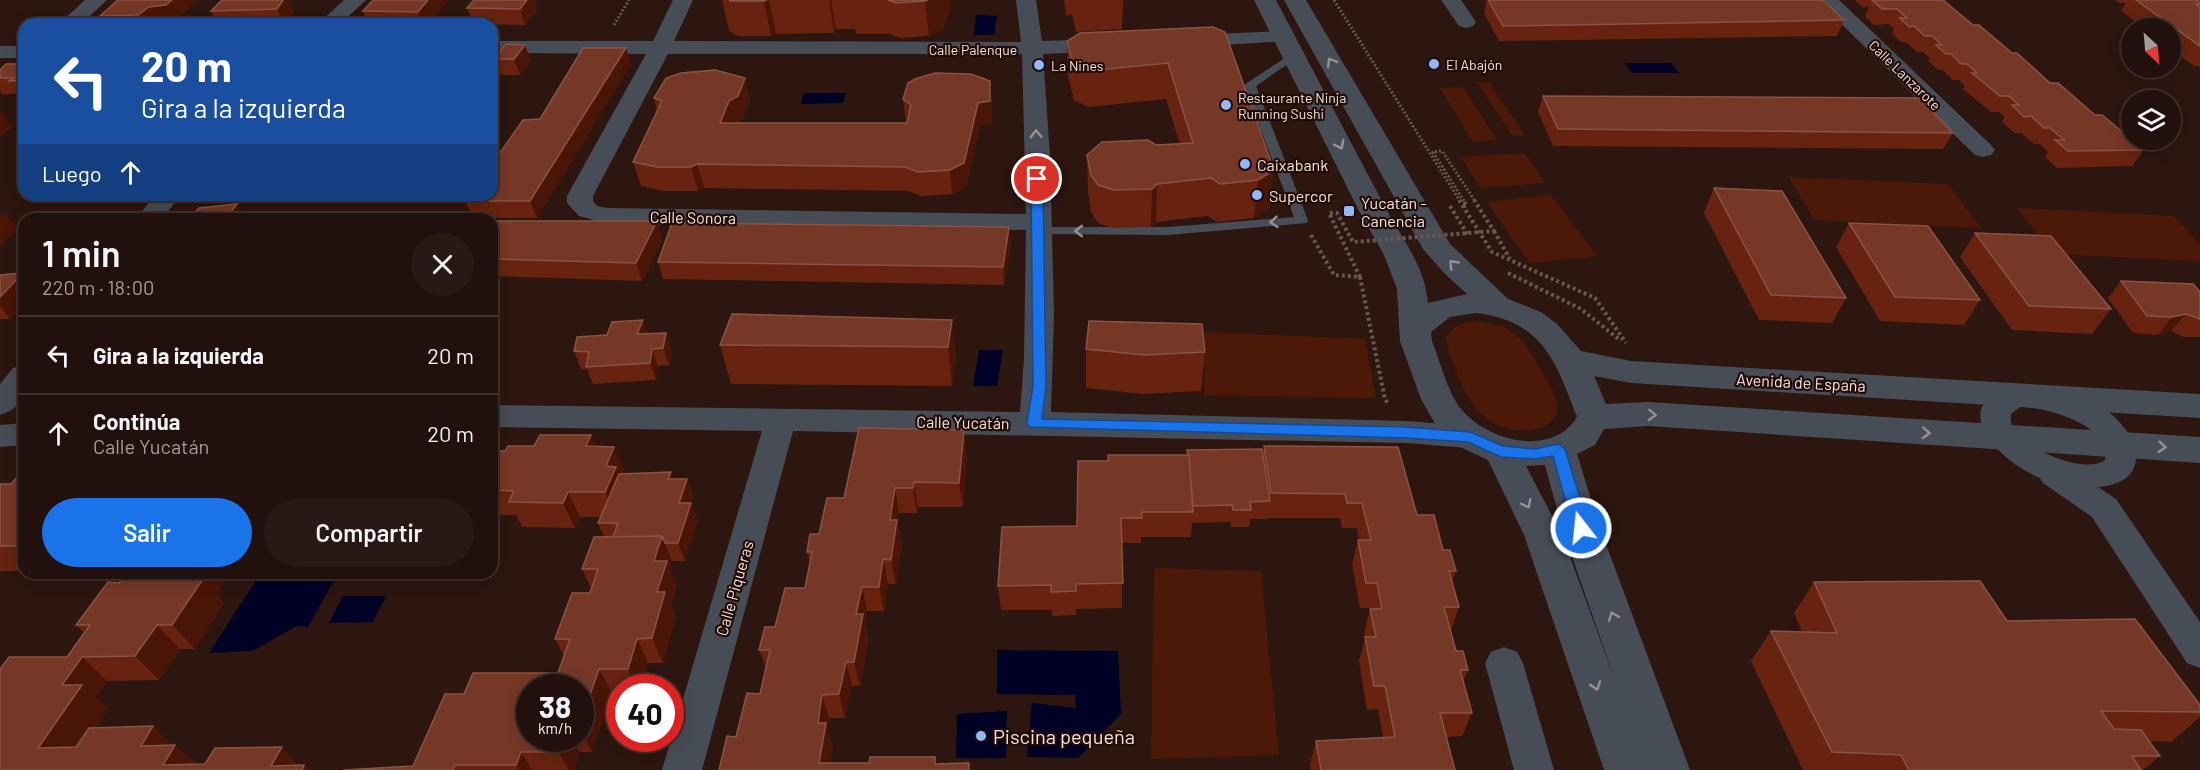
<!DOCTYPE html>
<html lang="es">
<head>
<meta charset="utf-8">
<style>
  body { margin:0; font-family:Barlow,sans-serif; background:#291914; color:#f1f3f6; height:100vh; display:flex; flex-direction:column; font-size:22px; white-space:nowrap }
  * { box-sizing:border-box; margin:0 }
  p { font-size:20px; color:#a29d9d }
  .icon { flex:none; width:33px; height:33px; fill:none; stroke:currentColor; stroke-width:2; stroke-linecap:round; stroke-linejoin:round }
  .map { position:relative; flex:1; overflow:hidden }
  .details { position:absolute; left:18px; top:213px; width:480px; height:366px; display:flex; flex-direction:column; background:#21100b; border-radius:18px; box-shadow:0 3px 15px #0003,0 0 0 2px #3e302c }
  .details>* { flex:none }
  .banner { position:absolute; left:18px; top:18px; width:480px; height:183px; border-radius:18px; box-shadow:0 3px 15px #0003,0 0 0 2px #3e302c; background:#1a4fa0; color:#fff; overflow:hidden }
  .needle { width:39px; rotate:154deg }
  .controls { position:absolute; left:2121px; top:18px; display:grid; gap:12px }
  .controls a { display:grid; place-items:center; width:60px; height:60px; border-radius:50%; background:#21100b; box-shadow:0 3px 15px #0003,0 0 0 2px #3e302c; font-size:30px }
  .speed { position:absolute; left:516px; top:674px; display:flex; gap:12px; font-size:30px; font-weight:700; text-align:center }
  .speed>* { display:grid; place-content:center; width:78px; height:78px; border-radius:50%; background:#21100b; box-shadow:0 3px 15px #0003,0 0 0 2px #3e302c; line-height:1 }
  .speed small { font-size:15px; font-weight:400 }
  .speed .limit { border:9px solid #d22; background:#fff; color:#111 }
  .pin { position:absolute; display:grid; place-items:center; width:51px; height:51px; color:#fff; margin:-26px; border:3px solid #fff; border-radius:50%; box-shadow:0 2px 6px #0007 }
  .me { position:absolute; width:66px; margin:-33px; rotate:344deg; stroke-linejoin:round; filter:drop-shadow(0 0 4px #0008) }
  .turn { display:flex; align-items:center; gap:21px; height:126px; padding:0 24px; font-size:27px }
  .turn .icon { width:78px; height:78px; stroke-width:2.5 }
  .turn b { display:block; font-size:42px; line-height:51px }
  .then { display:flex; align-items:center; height:57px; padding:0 24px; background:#0003; gap:12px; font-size:22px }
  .round { display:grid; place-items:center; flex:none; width:63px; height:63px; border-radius:32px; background:#291914 }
  .overview { display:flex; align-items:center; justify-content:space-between; height:102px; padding:0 24px }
  h1 { font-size:36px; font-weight:600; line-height:45px }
  .cta { display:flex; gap:12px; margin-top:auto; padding:12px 24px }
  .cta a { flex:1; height:69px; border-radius:36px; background:#1a73e8; color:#fff; font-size:24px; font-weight:600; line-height:69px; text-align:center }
  .cta a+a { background:#291914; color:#f1f3f6 }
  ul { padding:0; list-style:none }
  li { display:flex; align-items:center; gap:18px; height:78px; padding:0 24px; border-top:2px solid #3e302c }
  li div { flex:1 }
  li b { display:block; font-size:22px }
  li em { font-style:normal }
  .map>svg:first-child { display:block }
  .green { fill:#4c1807 }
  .water { fill:#000026 }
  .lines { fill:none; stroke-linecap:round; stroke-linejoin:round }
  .path-far1 { stroke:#6a5650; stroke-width:3; stroke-dasharray:2 2; stroke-linecap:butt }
  .path { stroke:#6a5650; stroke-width:4; stroke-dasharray:3 3; stroke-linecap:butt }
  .service { fill:#474d56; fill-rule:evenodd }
  .minor { fill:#474d56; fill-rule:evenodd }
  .tertiary { fill:#474d56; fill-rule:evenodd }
  .path-bridge-far1 { stroke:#6a5650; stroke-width:3; stroke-dasharray:2 2; stroke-linecap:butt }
  .path-bridge { stroke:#6a5650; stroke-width:4; stroke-dasharray:3 3; stroke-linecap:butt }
  .wall { fill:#672310; fill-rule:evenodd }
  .shaded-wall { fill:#491506 }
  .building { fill:#763826; stroke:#895343; stroke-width:1.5 }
  .oneway { stroke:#949093 }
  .route { fill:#1a73e8; stroke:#114b97; stroke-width:1.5 }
  .poi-dot { fill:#8fb8fd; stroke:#220c07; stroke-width:2 }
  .labels { text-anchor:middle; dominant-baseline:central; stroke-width:4.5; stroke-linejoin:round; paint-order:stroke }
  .far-street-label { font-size:14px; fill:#f3e3de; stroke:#220c07 }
  .far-poi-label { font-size:14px; fill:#f3e3de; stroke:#220c07; text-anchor:start }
  .poi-label { font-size:16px; fill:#f3e3de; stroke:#220c07; text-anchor:start }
  .street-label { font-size:16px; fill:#f3e3de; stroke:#220c07 }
  .near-poi-label { font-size:20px; fill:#f3e3de; stroke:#220c07; text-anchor:start }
</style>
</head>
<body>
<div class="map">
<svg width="2200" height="770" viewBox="0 0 2200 770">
  <rect width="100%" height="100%" fill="#2c160f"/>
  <path class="green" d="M1477,82H1489L1525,135L1512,136Z
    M1463,87L1497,140L1473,142L1440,88Z
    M1525,153L1545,183L1480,188L1461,157Z
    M1789,177L1948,184L1981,228L1814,220Z
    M1551,195L1597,256L1529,263L1487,202Z
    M2017,208L2174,216L2200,244V261L2052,254Z
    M1472,321C1507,324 1519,331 1536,362C1543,375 1561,397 1557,412C1555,420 1548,424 1541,427C1524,435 1495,428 1482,415C1466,400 1448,358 1446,337L1455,326Z
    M1205,332L1365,339L1376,398L1204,395Z
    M1154,568L1261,571L1279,755L1151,759Z"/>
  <path class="water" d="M976,15L997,16L994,35H974Z
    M1625,63H1671L1679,73H1632Z
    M804,93H846L843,103L801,104Z
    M979,350H1003L997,386H973Z
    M261,573H338L308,627L297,626L252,651L209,653Z
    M343,596H386L373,622L329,623Z
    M997,650L1118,651L1121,714L1078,758L1027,757L1032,703L1076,708L1075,695L997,694Z
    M1007,711L1006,758H956L957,714Z"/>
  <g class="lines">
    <path class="path-far1" d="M1334,0L1460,201
      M614,25L629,0"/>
    <path class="path" d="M1459,200L1492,252L1595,298L1626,343
      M1450,206L1468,235
      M1494,231L1510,259
      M1311,235L1334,275L1360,277L1385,399L1388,404
      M1508,273L1581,309L1621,341"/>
    <path class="service" d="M1294,52L1299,55L1298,57L1256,86L1308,220L1307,223L1168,235L1033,234L1031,231L1038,227H1168L1294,217L1244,85Z"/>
    <path class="minor" d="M85,0H107L81,24H59Z
      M344,0H366L340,24H318Z
      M673,0H693L674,41L1021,42L1016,0H1036L1042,41L1108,39L1116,40L1119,45L1116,50L1108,51L1043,54L1050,156L1054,315L1051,412L1406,421L1470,426L1481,429L1486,437L1481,445L1470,448L1406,443L793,431L702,770H662L762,431L492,427V405L1020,412L1024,359L1026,230L608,224L579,216L567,203V196L646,54L492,53V41H653ZM668,54H1022L1026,214L608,208L597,206L593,201V196Z
      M1441,0H1461L1476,22L1473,26L1466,28L1459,26Z
      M1817,0H1839L1991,145L1995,150L1991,155L1983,157L1975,155Z
      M1284,31L1291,33L1295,37L1291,41L1189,47L1182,45L1178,41L1182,37L1189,35Z
      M0,46H24V58H0Z
      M155,195H181L162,219H136Z
      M24,365C24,388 27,407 0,415V384L13,368Z
      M2014,385C2044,385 2077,391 2103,408C2138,431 2157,482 2098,487L2116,499L2200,622V668L2187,663L2092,517L2043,483L2040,478C2000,462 1943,406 2014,385ZM2020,407C2046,407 2111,424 2105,460C2085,476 2017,447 2011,423C2010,420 2011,417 2011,414Z
      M24,423V445L0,447V425Z
      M1504,647L1517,652L1523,663L1554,770H1514L1485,663L1491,652Z"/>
    <path class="tertiary" d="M1254,0H1276C1312,68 1347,136 1383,203C1400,236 1425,265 1428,303L1467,294L1445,274L1423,249L1284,0H1306L1450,244L1508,299L1541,312L1557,324L1581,351L1631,361L2200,394V418L1631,383L1594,376L1606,404L1648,402L2200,437V463L1648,426L1604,429L1595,445L1577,454L1600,528L1690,770H1604L1524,535L1488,460L1458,446L1437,427L1421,399L1400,341L1397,289L1384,255L1358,209ZM1476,313C1543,321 1556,362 1577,417C1552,458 1487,441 1461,409C1448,393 1440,361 1432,341L1431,332L1450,317ZM1545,465L1562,528L1616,683L1562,535L1526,466Z"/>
    <path class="path-bridge-far1" d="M1464,201L1433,152L1442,151L1475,201"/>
    <path class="path-bridge" d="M1463,206H1467L1463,200
      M1360,277L1329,213H1337L1353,242L1494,231L1474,200"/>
  </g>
  <path class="wall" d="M118,0H193L195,3L175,20L158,22L156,24H106L100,16Z
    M222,0H288L294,11L285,24H218L211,11Z
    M373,0H446L447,2L427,24H369L363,11Z
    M722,0H950L951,8L942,30L929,36L900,38L890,34H856L855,29H836L834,33L776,34L771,36H738L729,31Z
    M1064,0H1123L1122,29L1076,32L1072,15L1066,16Z
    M1487,0H1823L1844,20L1837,36L1499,41L1484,13Z
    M1855,0H1943L1973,25L2095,115L2144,150L2132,166L2057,168L2045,157L2048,152L2040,144H2034L2021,133H2014L2002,122L2005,117L1999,112H1991L1963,89L1965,86L1959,80H1953L1943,70H1938L1928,61L1930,58L1923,52H1917L1906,42H1901L1892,34L1894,29L1889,24L1874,25L1865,16L1869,7H1862Z
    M2115,0H2197L2200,2V66H2194L2170,48V28H2144L2121,11L2126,3H2119Z
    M467,8L538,9L525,25L473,24Z
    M1213,27L1270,207L1254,218L1217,222L1208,216L1156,222L1151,227L1113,228L1098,223L1091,212L1088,192L1087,155L1156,145L1180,144L1166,99L1088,107L1074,100L1068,76L1067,41Z
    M525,45L531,61L520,75H501L495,59Z
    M626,48L631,64L537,218H473L465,201L540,119Z
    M24,64V97H21L19,94H2L0,91V70Z
    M745,78L750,101L743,119L737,123H907L906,122L903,99L990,81L992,104V124L980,126L966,187L952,194L921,196L908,191L704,188L698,191H664L641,186L633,162L657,111L654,98Z
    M1543,96L1953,133L1943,149L1553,146L1538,112Z
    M1714,188L1846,298L1832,323L1759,320L1704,213Z
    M56,195H107L59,200Z
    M228,195H313L311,198L233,202Z
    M492,221L663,238L642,281L492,276Z
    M1849,223L1980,300L1964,325L1880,321L1836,247Z
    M1009,227L1011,244L1004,285L663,279L658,262Z
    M1975,233L2111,309L2092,334L2012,330L1960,257Z
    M23,273L24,304L10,319H0V275Z
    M2121,281L2200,292V337H2184L2171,331L2158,335L2133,333L2108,298Z
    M952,320L956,359L952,386L731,384L720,345Z
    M666,333L672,351L669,365L658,366L656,380L593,384L587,369H581L574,351L648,334Z
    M1086,349L1205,352L1201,391L1143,394L1086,388Z
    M1264,446L1417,515L1443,550L1456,571L1452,582L1459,607L1451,631L1456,651L1468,670L1463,682L1472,713L1462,736L1446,737L1455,770H1311L1310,764L1316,741L1383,738L1378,709L1367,710L1359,661L1365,639L1364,633L1370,609H1371V608H1360L1352,564L1358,540H1359L1357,528H1342L1340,518H1268L1267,519H1250L1249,527H1231L1230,522L1192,523L1191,537H1141V543H1122V608L1076,609V615L1052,616V610H1001L998,586L1077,526L1108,461V455H1187V450L1263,454Z
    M596,447H614L625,472L624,474L673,479H687L694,497L691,503L698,520L685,561H672L669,568L677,585L671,605L676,617L663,663H648L641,687H620V693H612L592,752H580L574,770H343L413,766L464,694L558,673L564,656L555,639L590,593L591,588L582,569L604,537L598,523L601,517H580L575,528L522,527L516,515H500L496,522H492V451ZM580,687V738H530Z
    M967,455L963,507H918L917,513H899L898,524L902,545L896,584H888L884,611H867L865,622L869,639L860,686H852L845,718H829L827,729L833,746L830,763L937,764L719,770L760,694L766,668L759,650L805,588L810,563L807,552L844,498Z
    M24,472V571H0V484H11Z
    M226,579L216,594L224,603L195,649H180L159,680L107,681L95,697L108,709L95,728L153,726L172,745H175L196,764L304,765L309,770H0L67,657L84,633L76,625L119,583Z
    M1814,582L2007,621L2200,705V717L2171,742L2150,741L2160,756L2143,770H1803L1751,661L1771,631L1802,632L1794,613Z"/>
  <path class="shaded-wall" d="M172,0H193L195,3L175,20L158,22L156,24H144L138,15L149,7Z
    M283,0H288L294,11L285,24H284L277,9Z
    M428,0H446L447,2L427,24H423L418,12Z
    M527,0H535L538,9L525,25L520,9Z
    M767,0H769L776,34L771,36L764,1Z
    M829,0H831L836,29L834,33Z
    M928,0H950L951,8L942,30L929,36L925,1Z
    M525,45L531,61L520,75L514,59Z
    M626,48L631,64L537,218L530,201Z
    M745,78L750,101L743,119L734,125L720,123L729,101Z
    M990,81L992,104V124L980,126L966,187L952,194L950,170L978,103Z
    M0,111L12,127L0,137Z
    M697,164L704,188L698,191L691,167Z
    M1274,170L1270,207L1254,218L1258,180Z
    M1157,184L1156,222L1151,227L1152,189Z
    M237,204L247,219H226Z
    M5,212L18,229L0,246V216Z
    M657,221L663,238L642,281L636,263Z
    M1009,227L1011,244L1004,285L1003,267Z
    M23,273L24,304L10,319L0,306V297Z
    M2186,314L2171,331L2158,335L2172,317Z
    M643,320L649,338L637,334Z
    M952,320L956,359L952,386L948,347Z
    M666,333L672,351L669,365L663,348Z
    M652,349L658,366L656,380L650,363Z
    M964,430L967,455L963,507L959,483Z
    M591,435L602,460L586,446Z
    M614,447L625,472L621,480L616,517L605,492L606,466Z
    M671,472L677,490L668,479Z
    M687,479L694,497L691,503L698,520L685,561L678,543L679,503Z
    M914,482L918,507L917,513L913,488Z
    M895,488L899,513L898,524L902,545L896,584L891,560L890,520Z
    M568,492L580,517L575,528L563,503Z
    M492,501L500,515L496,522L492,515Z
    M662,536L672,561L669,568L677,585L671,605L676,617L663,663L652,638L657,592L654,561Z
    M24,538V553L16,546Z
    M883,559L888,584L884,611L879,587Z
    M191,573H221L226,579L216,594L224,603L195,649L172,625Z
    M862,587L867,611L865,622L869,639L860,686L854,662L856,614Z
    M157,625L180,649L159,680L135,656Z
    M637,639L648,663L641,687H636L628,669Z
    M82,657L107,681L95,697L108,709L66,770L38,748L62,685Z
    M846,662L852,686L845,718L839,694Z
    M599,669L612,693L592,752L580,732V723Z
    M822,695L829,718L827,729L833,746L829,770L819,763L818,723Z
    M153,726L174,747L175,745L199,768L168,770L141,746Z
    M563,738H571L580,752L574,770H569L558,752Z
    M282,747L302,769L304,765L309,770H275L271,766Z
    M521,752L532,770H519L516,765Z"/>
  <path class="building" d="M118,0H172L166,5L149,7L138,15L100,16Z
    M222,0H283L277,9L211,11Z
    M373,0H428L418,12L363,11Z
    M474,0H527L520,9L467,8Z
    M729,0H767L764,1H730Z
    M888,0H928L925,1L896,3Z
    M1488,0H1823L1844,20L1503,26Z
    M1872,0H1943L1973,25H1979L2012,53H2017L2050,83H2058L2095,115H2102L2144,150L2068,151L2055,140H2064L2050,128H2044L2031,116L2024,117L2012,105H2019L2009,96H2000L1972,73H1977L1967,64H1961L1951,54H1946L1936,45H1942L1932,36H1925L1914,26L1909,27L1900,18H1907L1897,9H1882Z
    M2136,0H2197L2200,2V4H2196L2200,7V46Z
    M1213,27L1225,32L1274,170L1258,180L1220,184L1211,178L1157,184L1152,189L1114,190L1098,185L1091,175L1087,155L1102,142L1148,140L1156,145L1193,143L1168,63L1088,71L1073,64L1067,41L1080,33Z
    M506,44L525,45L514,59H495Z
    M583,48H626L530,201H465L470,195H492V164L523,120L540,119Z
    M6,64H24V80L9,81L13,78H0V70Z
    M715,70L745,78L738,96L729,101L720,123H907L911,105L903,99L908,83L915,79L935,73L971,74L990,81V101L978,103L964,163L950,170L918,172L905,167L697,164L691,167H657L633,162L662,101L654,98L666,78L681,73Z
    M1543,96L1920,98L1953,133L1558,129Z
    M1714,188L1782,191L1846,298L1771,295Z
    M237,204L226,219H189L199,208Z
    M492,221H657L636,263L492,259Z
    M672,223L1009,227L1003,267L658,262Z
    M1849,223L1928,226L1980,300L1895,297Z
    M1975,233L2051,236L2111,309L2029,306Z
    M23,273L0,297V275Z
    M2121,281L2193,284L2200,292V319L2186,314L2172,317L2147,316Z
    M732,314L952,320L948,347L720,345Z
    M643,320L637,334L666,333L663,348L652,349L650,363L586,367L589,352L574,351L577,337L607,335L612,322Z
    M1089,321L1202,324L1205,352L1144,355L1086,349Z
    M859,428L964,430L959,483L914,482L913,488H895L890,520H897L891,560L883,559L879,587H862L856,614H863L854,662H846L839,694L822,695L818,723H826L819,763H869L870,757H935V764L969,763V770H719L727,736L736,737L747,693L760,694L770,650H759L765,627H775L785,588H805L812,552H807L810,534H819L827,498H844Z
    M540,435H591L586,446L614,447L606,466L616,467L605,492H568L563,503L509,502L514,491L492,490V451H505L508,446H534Z
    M1264,446L1398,447L1417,515H1434L1443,550H1450L1456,571H1449L1459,607H1444L1456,651H1463L1468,670H1460L1472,713H1440L1455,770H1321L1316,741L1395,737L1385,686H1374L1365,637H1376L1370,609H1382L1377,583H1366L1358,540H1371L1362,503H1347L1345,494L1271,493Z
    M1262,449L1270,501L1250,502L1251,510H1233L1232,505L1193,506L1189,455H1188L1187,450Z
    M1108,455H1189L1193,512H1142V518H1121L1123,583L1076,584V591L1051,592V585L998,586L1002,527L1077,526L1078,461H1108Z
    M22,472H24V538L16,546H0V484H11Z
    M671,472L668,479H687L679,503H691L678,543H665L662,536L613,537L618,523H598L619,474Z
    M662,536L654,561H667L657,592H665L652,638L637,639L628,669H599L580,723V687H530V738H563L558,752H521L516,765H455L453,770H343L413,766L445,694H464L473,673H558L570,639H555L572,593H590L598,569H582L594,537Z
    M127,573H193L189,579H203L172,625H157L135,656L82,657L62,685H82L38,748L76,747L89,728L153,726L141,746L175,745L163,765L205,764L215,748L282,747L271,766L304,765L302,770H0V669L9,657H67L90,625H76L108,582L119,583Z
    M1980,581L2007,621L2135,619L2200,705V712L2101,711L2114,729L2141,730L2160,756H2132L2141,770H1909L1901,755L1832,752L1771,631L1837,633L1814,582Z"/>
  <defs><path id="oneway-chevron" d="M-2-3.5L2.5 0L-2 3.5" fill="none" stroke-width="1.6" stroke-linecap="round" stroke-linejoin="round" transform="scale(1.5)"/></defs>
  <g class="oneway">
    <use href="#oneway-chevron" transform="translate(1331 62) rotate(-120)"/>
    <use href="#oneway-chevron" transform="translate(1036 134) rotate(-92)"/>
    <use href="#oneway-chevron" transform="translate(1340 145) rotate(63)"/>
    <use href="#oneway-chevron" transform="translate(1274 222) rotate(175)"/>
    <use href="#oneway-chevron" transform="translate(1079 231) rotate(-180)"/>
    <use href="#oneway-chevron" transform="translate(1453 264) rotate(-134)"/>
    <use href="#oneway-chevron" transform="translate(1652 415) rotate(2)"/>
    <use href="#oneway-chevron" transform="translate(1926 433) rotate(4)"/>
    <use href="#oneway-chevron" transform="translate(2162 447) rotate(5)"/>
    <use href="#oneway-chevron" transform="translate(1527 504) rotate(63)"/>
    <use href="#oneway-chevron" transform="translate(1613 616) rotate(-110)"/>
    <use href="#oneway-chevron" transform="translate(1596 686) rotate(71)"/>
  </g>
  <path class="route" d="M1037,176L1043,179L1046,386L1042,419L1406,427L1470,432L1503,446L1535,449L1558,444L1565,449L1589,528L1586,532H1575L1573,528L1553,456L1535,459L1501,457L1468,442L1406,438L1029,427L1027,423L1033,386L1031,179Z"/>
  <g class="poi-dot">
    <circle cx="1434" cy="64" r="6"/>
    <circle cx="1039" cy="65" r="6"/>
    <circle cx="1226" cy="105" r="6"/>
    <circle cx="1245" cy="164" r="6"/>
    <circle cx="1257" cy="195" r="6"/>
    <rect x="1343" y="205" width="12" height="12" rx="3"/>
    <circle cx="981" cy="736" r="6"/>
  </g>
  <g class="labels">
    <g class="far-street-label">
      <text x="973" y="49">Calle Palenque</text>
      <text transform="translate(1905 75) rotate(44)">Calle Lanzarote</text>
    </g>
    <g class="far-poi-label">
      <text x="1446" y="64">El Abajón</text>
      <text x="1051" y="65">La Nines</text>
      <text x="1238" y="97">Restaurante Ninja<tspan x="1238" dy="16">Running Sushi</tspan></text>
    </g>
    <g class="poi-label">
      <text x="1257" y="164">Caixabank</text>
      <text x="1269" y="195">Supercor</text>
      <text x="1361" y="202">Yucatán -<tspan x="1361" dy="18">Canencia</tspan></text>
    </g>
    <g class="street-label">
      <text transform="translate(693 217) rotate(1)">Calle Sonora</text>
      <text transform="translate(1801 382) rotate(3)">Avenida de España</text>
      <text transform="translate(963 422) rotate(1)">Calle Yucatán</text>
      <text transform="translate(734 588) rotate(-74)">Calle Piqueras</text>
    </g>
    <g class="near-poi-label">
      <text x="993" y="736">Piscina pequeña</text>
    </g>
  </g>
</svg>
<div class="controls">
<a><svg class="needle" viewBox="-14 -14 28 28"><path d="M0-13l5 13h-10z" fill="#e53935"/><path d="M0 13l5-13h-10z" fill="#a29d9d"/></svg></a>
<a><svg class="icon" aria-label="layers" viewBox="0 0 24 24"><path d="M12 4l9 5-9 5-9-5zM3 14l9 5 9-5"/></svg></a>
</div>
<div class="speed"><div>38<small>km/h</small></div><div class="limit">40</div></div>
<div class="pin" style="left:1037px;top:179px;background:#d93025"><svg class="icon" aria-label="arrive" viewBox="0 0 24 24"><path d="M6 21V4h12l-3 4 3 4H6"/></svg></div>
<svg class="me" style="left:1581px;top:528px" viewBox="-20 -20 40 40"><circle r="17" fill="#1a73e8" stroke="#fff" stroke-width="3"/><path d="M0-11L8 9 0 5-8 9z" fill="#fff"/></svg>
<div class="banner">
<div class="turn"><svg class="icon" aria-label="left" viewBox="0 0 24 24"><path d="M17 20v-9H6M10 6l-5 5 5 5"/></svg><div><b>20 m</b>Gira a la izquierda</div></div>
<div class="then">Luego<svg class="icon" aria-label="ahead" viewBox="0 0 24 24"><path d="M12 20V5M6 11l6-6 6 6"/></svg></div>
</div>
<section class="details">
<div class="overview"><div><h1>1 min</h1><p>220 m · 18:00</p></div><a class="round"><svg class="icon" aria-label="close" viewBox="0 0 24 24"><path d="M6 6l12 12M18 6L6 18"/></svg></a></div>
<ul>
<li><svg class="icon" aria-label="left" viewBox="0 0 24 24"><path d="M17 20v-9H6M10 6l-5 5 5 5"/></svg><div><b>Gira a la izquierda</b></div><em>20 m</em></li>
<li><svg class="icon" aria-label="ahead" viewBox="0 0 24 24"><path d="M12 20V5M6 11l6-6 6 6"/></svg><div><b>Continúa</b><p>Calle Yucatán</p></div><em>20 m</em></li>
</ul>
<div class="cta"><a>Salir</a><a>Compartir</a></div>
</section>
</div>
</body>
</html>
